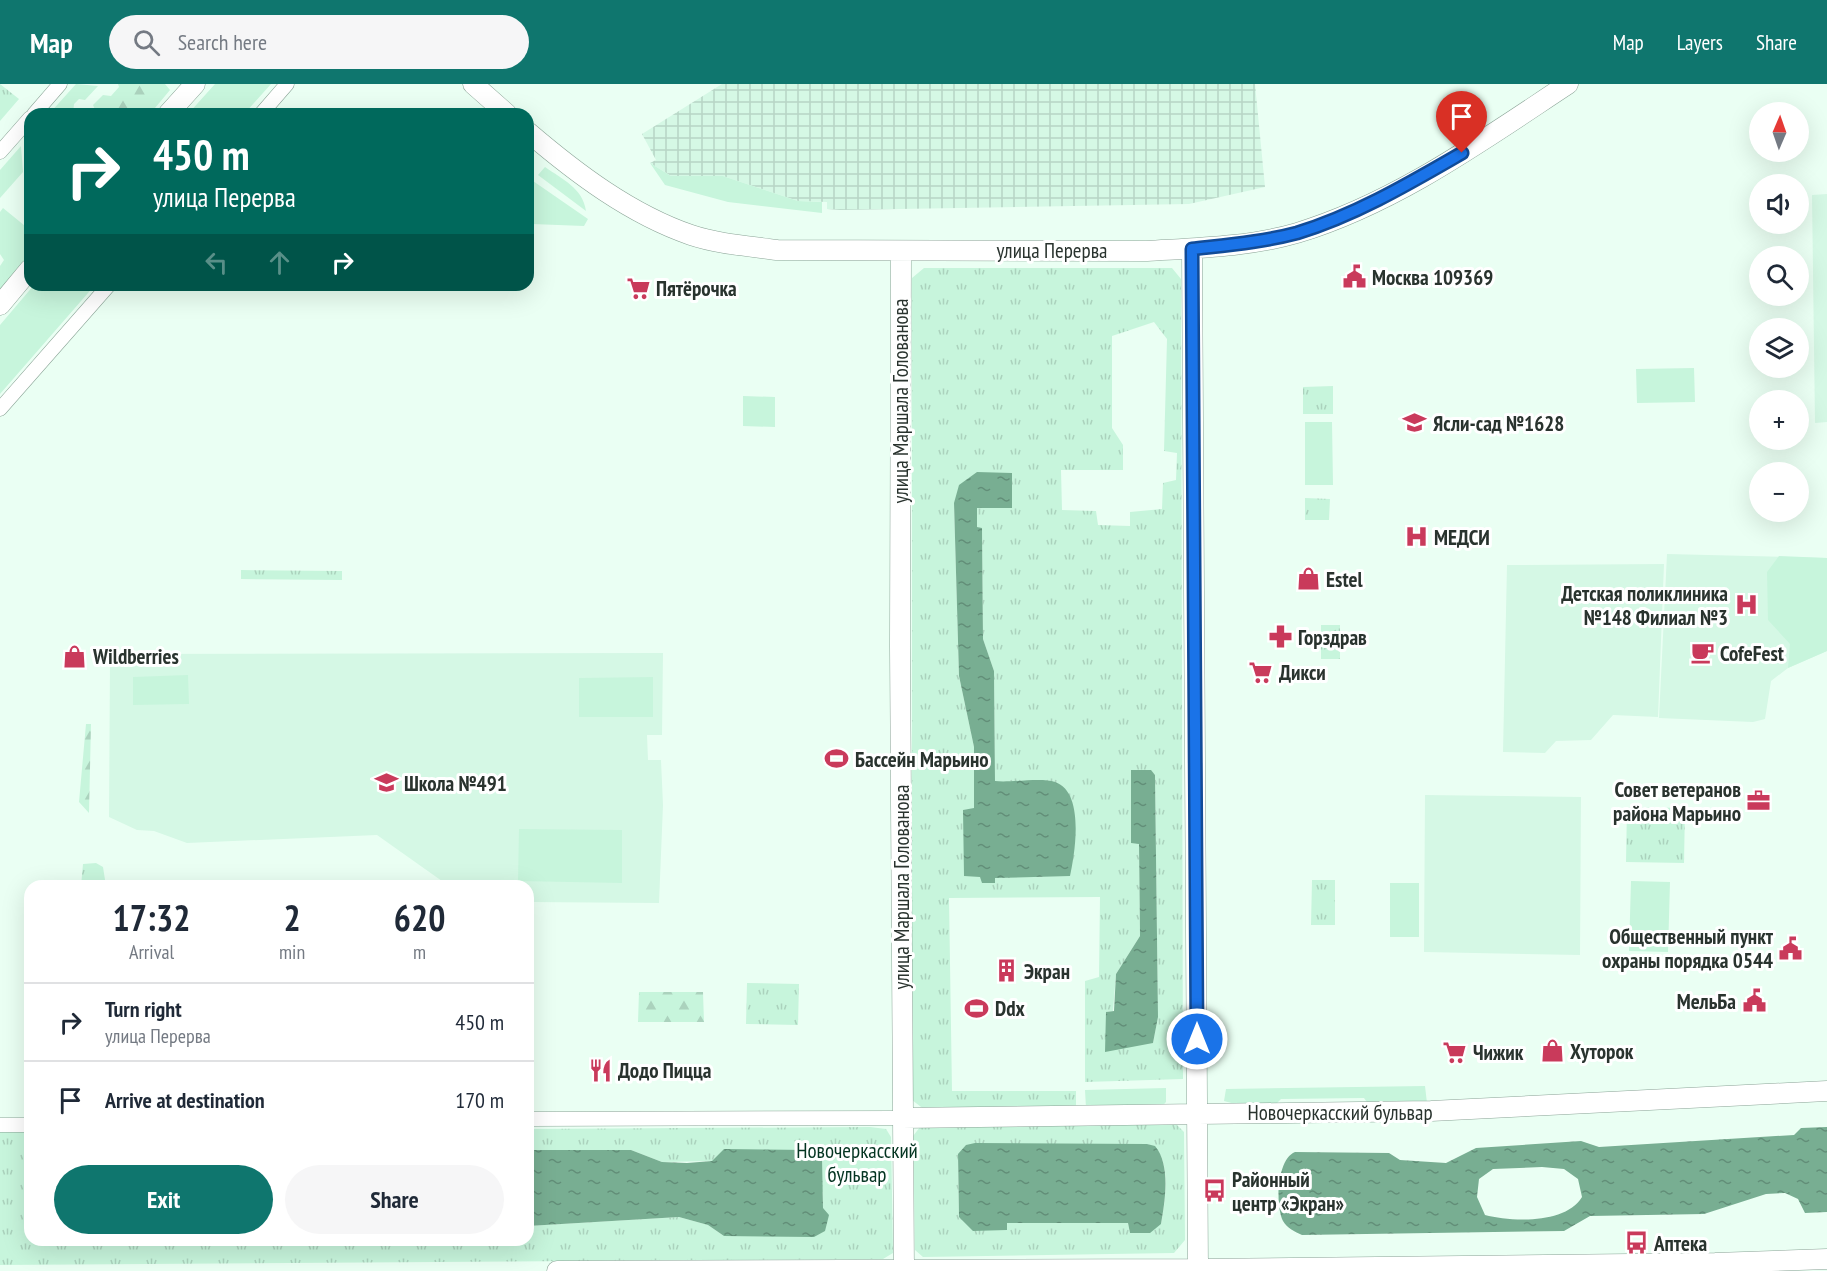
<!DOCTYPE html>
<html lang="en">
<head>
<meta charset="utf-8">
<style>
  body { margin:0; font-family:"PT Sans Narrow",sans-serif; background:#f6f6f7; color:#1f2937; height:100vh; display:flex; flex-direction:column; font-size:22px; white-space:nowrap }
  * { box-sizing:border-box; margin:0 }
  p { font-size:20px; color:#747a83 }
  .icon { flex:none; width:33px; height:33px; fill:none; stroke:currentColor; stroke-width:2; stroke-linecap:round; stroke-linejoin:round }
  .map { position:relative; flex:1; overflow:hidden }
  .drawer { position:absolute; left:24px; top:796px; width:510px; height:366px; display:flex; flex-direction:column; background:#fff; border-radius:18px; box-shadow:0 6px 24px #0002 }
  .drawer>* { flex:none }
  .top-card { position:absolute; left:24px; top:24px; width:510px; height:183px; border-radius:18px; box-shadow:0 6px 24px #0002; background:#00695c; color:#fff; overflow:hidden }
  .needle { width:39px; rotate:2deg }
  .buttons { position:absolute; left:1749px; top:18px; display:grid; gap:12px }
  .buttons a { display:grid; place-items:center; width:60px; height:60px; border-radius:50%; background:#fff; box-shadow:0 6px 24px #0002; font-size:30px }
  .pin { position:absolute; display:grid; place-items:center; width:51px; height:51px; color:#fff; margin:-62px -26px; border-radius:50% 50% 50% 0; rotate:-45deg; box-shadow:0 0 6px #0007 }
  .pin .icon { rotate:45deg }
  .me { position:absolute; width:66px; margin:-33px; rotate:0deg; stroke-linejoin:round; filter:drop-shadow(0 0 4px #0008) }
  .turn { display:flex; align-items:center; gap:21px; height:126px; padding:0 30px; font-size:27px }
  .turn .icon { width:78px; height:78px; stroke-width:2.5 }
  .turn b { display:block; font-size:42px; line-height:51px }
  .lanes { display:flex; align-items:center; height:57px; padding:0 30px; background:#0003; justify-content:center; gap:30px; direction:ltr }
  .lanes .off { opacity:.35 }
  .eta { display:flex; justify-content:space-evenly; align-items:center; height:102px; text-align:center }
  .eta b { font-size:36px; font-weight:700; line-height:42px }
  .primary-button { display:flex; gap:12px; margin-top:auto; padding:12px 30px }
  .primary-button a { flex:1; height:69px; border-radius:36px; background:#0f766e; color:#fff; font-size:24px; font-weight:700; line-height:69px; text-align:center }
  .primary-button a+a { background:#f6f6f7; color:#1f2937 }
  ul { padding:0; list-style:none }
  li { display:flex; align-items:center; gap:18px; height:78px; padding:0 30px; border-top:2px solid #e0e1e3 }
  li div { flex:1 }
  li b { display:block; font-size:22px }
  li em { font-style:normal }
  header { display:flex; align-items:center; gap:36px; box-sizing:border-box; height:84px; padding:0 30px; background:#0f766e; color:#fff }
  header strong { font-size:28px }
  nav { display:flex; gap:33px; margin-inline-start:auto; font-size:21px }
  .search { width:420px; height:54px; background:#f6f6f7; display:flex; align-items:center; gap:15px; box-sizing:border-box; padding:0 21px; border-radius:33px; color:#747a83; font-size:22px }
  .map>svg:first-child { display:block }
  .built { fill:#d5f8e5 }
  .industrial { fill:url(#industrial-grid) }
  .green { fill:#c7f5dc }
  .forest { fill:url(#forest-firs) }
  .park { fill:url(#park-tufts); fill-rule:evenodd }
  .water { fill:url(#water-ripples); fill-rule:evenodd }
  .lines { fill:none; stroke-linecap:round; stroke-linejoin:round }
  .street-casing { stroke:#8ba497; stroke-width:15 }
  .secondary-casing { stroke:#8ba497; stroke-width:21 }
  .street { stroke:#fff; stroke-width:14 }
  .secondary { stroke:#fff; stroke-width:20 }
  .route-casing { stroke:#114b97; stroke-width:15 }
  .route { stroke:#1a73e8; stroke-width:10 }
  .labels { text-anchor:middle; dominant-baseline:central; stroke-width:6; stroke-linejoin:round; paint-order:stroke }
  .street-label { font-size:21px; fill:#29332e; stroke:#fff }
  .poi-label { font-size:21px; font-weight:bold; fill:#29332e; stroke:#fff; text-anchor:start }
  .park-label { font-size:21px; fill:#043421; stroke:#fff }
</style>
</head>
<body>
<header>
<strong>Map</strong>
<div class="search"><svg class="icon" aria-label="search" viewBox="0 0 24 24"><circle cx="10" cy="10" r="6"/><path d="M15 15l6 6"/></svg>Search here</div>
<nav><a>Map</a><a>Layers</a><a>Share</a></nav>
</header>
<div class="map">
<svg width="1827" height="1187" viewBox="0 0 1827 1187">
  <defs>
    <pattern id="industrial-grid" width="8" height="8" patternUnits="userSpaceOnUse" patternTransform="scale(1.5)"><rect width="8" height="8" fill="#d5f8e5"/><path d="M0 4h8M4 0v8" fill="none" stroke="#b7d5c5"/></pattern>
    <pattern id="forest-firs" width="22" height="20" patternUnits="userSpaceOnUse" patternTransform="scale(1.5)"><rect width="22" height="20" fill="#c7f5dc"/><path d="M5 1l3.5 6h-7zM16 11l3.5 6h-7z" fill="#abd2bd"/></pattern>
    <pattern id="park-tufts" width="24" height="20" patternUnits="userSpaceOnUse" patternTransform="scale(1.5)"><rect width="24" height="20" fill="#c7f5dc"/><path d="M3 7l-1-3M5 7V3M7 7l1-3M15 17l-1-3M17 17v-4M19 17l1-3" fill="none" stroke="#abd2bd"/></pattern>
    <pattern id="water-ripples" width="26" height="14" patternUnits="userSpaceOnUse" patternTransform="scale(1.5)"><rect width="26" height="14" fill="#78ae92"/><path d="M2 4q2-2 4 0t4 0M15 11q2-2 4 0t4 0" fill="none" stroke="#628e78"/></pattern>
  </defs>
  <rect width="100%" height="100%" fill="#eafff3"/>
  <path class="built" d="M1827,110V338L1815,339L1812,111Z
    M1667,470L1827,474V567L1788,584L1771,597L1765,635L1753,638L1659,634Z
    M1664,480L1658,633L1613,631L1591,656L1556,657L1545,669L1503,668L1507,481Z
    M663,569L662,651H647L648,676H661L663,721L659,819L528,818V802H449L377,751L187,759L154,747L137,746L109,733L110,576L113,570Z
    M1425,711L1581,713L1580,871L1424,868Z"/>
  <path class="industrial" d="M722,0H1255L1265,103L1189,120L840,126L827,125V118L798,117L723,92H671L650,79L656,76L642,50Z"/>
  <path class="green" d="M76,0L98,2L85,16L79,15L74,20L73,30H49Z
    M118,0H165L170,6L150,30H94L96,28L93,21L103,11L111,12L119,3Z
    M215,0H271L244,30H188Z
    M21,62L23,88L0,114V86Z
    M650,79L671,92H723L798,117L822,118V129L728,118L665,101Z
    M545,83C562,95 583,104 586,127L538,91Z
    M533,97L588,135L584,142L532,140Z
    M3,124L30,146V171L0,205V182L4,176L0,170V128Z
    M34,201H95L0,310V241Z
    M1694,284L1695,318L1637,319L1636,285Z
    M743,312L775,313V343L743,342Z
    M1305,338H1332L1333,401H1305Z
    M1779,472L1827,474V567L1788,584L1790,560L1768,536L1767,488Z
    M188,591L189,620L133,621V593Z
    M653,593V633H579V594Z
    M519,745L622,746V799L518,797Z
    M1631,797L1670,798L1668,868L1629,867Z
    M1390,799H1419V853H1390Z
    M1425,1002L1427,1019L1369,1021L1364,1014L1281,1015L1276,1020L1239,1021L1224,1017L1226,1005Z
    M1166,1004V1018L1161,1023L1086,1024L1085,1006Z"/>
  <path class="forest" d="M123,0H153L154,8L145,30H127L123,25L103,28L104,16H113L123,6Z
    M86,640H91L89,729L79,718Z
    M639,908H703L704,938H638Z"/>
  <path class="park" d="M0,0L19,15L0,37Z
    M924,184H1172L1181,195L1183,995L1085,998V897L1099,893L1100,813L949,814L952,1007H1076V1025L925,1026L912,1016V194ZM1154,238L1167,255L1164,367L1177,369L1176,396L1163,399L1162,425L1130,428V442L1098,441L1096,427L1062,426L1061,386H1123V361L1112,344V252ZM954,419L1012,424L977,423V443L982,445L983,555L994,587L995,698H1055L995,794V799L980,793L964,726L974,725V663L959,592ZM1131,686H1150L1155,691L1158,933L1153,959L1107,928L1113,927L1116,890L1140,852L1139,759H1132Z
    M1333,302V330H1303V303Z
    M1305,414L1330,415L1329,436H1305Z
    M241,486L342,487V496L241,495Z
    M1321,541H1340V575H1321Z
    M1627,723L1685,724L1684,779L1626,778Z
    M96,779L103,783L106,802H81L83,780Z
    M1312,796H1335V841H1311Z
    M747,899L799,900L798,941L746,940Z
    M924,1038H1174L1184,1048L1185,1156L1174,1169L923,1173L915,1166L913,1052ZM1147,1060C1174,1068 1165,1118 1161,1140L1130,1149L1128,1139H1007V1146L959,1133L958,1070Z
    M870,1043L886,1045L891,1053L893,1169L883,1175L0,1181V1048H30V1156H528V1142L679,1133L708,1141L724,1152L823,1125V1108L712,1077L662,1078L631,1066H528V1045Z"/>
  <path class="water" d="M977,388L1012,389V424H977V443L982,444L983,555L994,587L995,697C1011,699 1041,693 1055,698C1085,708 1075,769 1070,792L995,794V799H982L980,793L964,792L963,726L974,724V663L959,592L954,419L959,401Z
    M1131,686H1151L1155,691L1158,933L1153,959L1105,968L1106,928L1114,927L1116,890L1140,852L1139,760L1131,759Z
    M1827,1043V1128L1805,1129L1798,1115L1785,1109L1766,1110L1704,1130L1590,1132L1564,1147L1302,1151C1295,1148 1287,1144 1283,1137C1275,1121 1277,1075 1295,1068L1389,1069L1400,1076L1446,1079L1476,1064L1581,1057L1599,1063L1794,1051L1801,1044ZM1542,1083L1564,1085L1578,1095L1582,1113C1566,1140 1512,1138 1485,1131L1477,1113L1479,1095L1493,1085Z
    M975,1059L1147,1060L1155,1062C1171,1081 1165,1117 1161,1140L1150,1149H1130L1128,1139H1007V1146L973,1147L959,1133L958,1070L966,1061Z
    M724,1065L809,1066L822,1074L823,1124L829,1131L825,1147L814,1153L724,1152L708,1141L679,1133L528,1142V1066H631L662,1078L687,1079L712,1077Z"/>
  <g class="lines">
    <defs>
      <path id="street" d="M34,30L60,0
        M261,30L287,0
        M0,68L30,34
        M0,325L109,201
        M528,1035L902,1034
        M0,1041H30"/>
      <path id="secondary" d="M473,0L507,30
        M168,30L195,0
        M528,48C576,89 630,130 691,151C718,160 748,162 777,166L1147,167C1196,164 1249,163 1297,149C1396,119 1483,56 1568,0
        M1192,165L1198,1187
        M901,167L900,563L904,1187
        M0,221L30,185
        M902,1034L1431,1027L1827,1007
        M557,1187L1198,1185L1715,1179L1827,1175"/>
    </defs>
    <use href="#street" class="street-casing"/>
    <use href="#secondary" class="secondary-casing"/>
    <use href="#street" class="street"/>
    <use href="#secondary" class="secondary"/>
  </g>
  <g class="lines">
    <defs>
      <path id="route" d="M1197,955L1192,165C1227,161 1263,158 1297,149C1356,131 1410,99 1462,69"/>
    </defs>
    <use href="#route" class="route-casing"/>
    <use href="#route" class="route"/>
  </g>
  <defs>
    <symbol id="civic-bare" viewBox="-9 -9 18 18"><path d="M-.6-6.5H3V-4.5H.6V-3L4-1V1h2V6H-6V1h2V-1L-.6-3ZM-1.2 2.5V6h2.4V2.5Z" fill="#c93a5b" stroke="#fff" stroke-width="2.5" paint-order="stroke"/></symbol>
    <symbol id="supermarket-bare" viewBox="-9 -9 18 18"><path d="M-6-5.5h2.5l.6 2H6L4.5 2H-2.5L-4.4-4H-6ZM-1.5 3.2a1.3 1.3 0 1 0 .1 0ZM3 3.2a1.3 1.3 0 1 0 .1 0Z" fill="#c93a5b" stroke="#fff" stroke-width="2.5" paint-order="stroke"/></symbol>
    <symbol id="school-bare" viewBox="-9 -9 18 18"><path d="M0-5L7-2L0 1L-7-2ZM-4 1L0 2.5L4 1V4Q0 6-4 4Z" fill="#c93a5b" stroke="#fff" stroke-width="2.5" paint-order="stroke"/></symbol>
    <symbol id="hospital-bare" viewBox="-9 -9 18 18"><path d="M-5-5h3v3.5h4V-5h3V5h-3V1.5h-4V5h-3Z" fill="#c93a5b" stroke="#fff" stroke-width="2.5" paint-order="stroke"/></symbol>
    <symbol id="shop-bare" viewBox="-9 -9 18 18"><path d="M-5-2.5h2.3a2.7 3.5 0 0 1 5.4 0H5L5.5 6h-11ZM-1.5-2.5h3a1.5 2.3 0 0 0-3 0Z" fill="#c93a5b" stroke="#fff" stroke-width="2.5" paint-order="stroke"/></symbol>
    <symbol id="pharmacy-bare" viewBox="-9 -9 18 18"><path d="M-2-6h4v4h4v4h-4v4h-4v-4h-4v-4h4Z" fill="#c93a5b" stroke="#fff" stroke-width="2.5" paint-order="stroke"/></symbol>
    <symbol id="cafe-bare" viewBox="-9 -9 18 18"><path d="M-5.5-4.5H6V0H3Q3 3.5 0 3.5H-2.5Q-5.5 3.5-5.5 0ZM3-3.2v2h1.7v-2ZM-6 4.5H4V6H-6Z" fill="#c93a5b" stroke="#fff" stroke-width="2.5" paint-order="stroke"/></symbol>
    <symbol id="stadium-bare" viewBox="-9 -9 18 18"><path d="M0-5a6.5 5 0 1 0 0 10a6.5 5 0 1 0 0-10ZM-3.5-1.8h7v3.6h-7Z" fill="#c93a5b" stroke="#fff" stroke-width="2.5" paint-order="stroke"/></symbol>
    <symbol id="office-bare" viewBox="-9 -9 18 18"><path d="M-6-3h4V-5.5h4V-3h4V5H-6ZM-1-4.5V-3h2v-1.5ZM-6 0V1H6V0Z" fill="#c93a5b" stroke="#fff" stroke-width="2.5" paint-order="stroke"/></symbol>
    <symbol id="building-bare" viewBox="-9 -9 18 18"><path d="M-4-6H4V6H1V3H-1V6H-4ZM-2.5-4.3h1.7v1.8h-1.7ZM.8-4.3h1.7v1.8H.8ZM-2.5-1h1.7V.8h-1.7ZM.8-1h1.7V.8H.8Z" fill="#c93a5b" stroke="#fff" stroke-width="2.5" paint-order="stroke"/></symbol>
    <symbol id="restaurant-bare" viewBox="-9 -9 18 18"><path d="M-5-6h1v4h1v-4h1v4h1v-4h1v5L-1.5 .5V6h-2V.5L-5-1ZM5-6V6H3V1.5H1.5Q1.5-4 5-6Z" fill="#c93a5b" stroke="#fff" stroke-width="2.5" paint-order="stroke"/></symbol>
    <symbol id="bus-bare" viewBox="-9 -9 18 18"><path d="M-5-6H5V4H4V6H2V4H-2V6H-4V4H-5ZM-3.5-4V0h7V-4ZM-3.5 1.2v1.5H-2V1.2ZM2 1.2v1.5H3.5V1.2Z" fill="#c93a5b" stroke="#fff" stroke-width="2.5" paint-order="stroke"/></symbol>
  </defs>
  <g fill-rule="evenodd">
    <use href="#civic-bare" x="1338" y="176" width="33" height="33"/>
    <use href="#supermarket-bare" x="622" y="188" width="33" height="33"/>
    <use href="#school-bare" x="1398" y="322" width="33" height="33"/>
    <use href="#hospital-bare" x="1400" y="436" width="33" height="33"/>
    <use href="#shop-bare" x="1292" y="478" width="33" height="33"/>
    <use href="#hospital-bare" x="1730" y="504" width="33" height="33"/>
    <use href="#pharmacy-bare" x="1264" y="536" width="33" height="33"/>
    <use href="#cafe-bare" x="1686" y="552" width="33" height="33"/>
    <use href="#shop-bare" x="58" y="556" width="33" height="33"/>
    <use href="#supermarket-bare" x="1244" y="572" width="33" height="33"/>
    <use href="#stadium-bare" x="820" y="658" width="33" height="33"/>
    <use href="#school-bare" x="370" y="682" width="33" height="33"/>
    <use href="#office-bare" x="1742" y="700" width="33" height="33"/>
    <use href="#civic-bare" x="1774" y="848" width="33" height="33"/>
    <use href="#building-bare" x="990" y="870" width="33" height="33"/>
    <use href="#civic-bare" x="1738" y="900" width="33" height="33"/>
    <use href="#stadium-bare" x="960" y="908" width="33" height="33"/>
    <use href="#shop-bare" x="1536" y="950" width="33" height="33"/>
    <use href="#supermarket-bare" x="1438" y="952" width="33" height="33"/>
    <use href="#restaurant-bare" x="584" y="970" width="33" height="33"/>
    <use href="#bus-bare" x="1198" y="1090" width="33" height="33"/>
    <use href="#bus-bare" x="1620" y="1142" width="33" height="33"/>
  </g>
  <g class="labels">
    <g class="street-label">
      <text x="1052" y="166">улица Перерва</text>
      <text transform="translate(900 317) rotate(-90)">улица Маршала Голованова</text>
      <text transform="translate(901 803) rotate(-90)">улица Маршала Голованова</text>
      <text x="1340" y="1028">Новочеркасский бульвар</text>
    </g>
    <g class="poi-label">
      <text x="1372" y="193">Москва 109369</text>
      <text x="656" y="204">Пятёрочка</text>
      <text x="1433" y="339">Ясли-сад №1628</text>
      <text x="1434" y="453">МЕДСИ</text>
      <text x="1326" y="495">Estel</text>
      <text x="1728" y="509" text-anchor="end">Детская поликлиника<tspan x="1728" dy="24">№148 Филиал №3</tspan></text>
      <text x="1298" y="553">Горздрав</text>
      <text x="1720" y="569">CofeFest</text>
      <text x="93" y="572">Wildberries</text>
      <text x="1279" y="588">Дикси</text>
      <text x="855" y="675">Бассейн Марьино</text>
      <text x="404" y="699">Школа №491</text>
      <text x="1741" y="705" text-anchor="end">Совет ветеранов<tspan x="1741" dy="24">района Марьино</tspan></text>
      <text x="1773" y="852" text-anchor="end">Общественный пункт<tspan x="1773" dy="24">охраны порядка 0544</tspan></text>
      <text x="1024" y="887">Экран</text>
      <text x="1736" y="917" text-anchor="end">МельБа</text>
      <text x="995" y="924">Ddx</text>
      <text x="1570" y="967">Хуторок</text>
      <text x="1473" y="968">Чижик</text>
      <text x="618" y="986">Додо Пицца</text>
      <text x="1232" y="1095">Районный<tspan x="1232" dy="24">центр «Экран»</tspan></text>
      <text x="1654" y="1159">Аптека</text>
    </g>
    <g class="park-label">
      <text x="857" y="1066">Новочеркасский<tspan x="857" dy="24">бульвар</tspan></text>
    </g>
  </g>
</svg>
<div class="buttons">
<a><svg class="needle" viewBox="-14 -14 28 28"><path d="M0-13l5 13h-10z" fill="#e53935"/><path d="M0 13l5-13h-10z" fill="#747a83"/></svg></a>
<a><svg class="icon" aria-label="sound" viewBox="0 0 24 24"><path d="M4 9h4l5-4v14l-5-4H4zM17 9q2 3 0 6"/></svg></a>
<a><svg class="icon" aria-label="search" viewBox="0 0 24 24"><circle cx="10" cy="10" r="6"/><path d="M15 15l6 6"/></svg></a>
<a><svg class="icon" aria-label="layers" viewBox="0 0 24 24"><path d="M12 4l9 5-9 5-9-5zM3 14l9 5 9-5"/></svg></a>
<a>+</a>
<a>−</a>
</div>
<div class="pin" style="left:1462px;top:69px;background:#d93025"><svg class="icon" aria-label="arrive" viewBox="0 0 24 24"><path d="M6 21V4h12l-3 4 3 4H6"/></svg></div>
<svg class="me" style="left:1197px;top:955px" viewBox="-20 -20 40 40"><circle r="17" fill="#1a73e8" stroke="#fff" stroke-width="3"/><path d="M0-11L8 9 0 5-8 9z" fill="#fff"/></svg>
<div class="top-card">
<div class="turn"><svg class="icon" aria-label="right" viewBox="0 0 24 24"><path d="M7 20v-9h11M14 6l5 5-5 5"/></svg><div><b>450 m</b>улица Перерва</div></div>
<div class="lanes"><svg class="icon off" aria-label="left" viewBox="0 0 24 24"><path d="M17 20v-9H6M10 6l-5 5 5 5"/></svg><svg class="icon off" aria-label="ahead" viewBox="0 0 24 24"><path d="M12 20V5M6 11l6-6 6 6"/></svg><svg class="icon" aria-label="right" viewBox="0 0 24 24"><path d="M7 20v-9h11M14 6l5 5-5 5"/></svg></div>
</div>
<section class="drawer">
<div class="eta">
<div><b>17:32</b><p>Arrival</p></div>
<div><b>2</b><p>min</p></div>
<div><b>620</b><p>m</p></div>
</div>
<ul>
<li><svg class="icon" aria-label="right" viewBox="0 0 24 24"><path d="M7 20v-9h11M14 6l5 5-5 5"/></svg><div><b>Turn right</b><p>улица Перерва</p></div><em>450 m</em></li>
<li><svg class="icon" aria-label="arrive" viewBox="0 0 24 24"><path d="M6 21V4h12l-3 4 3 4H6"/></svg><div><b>Arrive at destination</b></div><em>170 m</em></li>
</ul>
<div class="primary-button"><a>Exit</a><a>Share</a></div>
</section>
</div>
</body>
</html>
